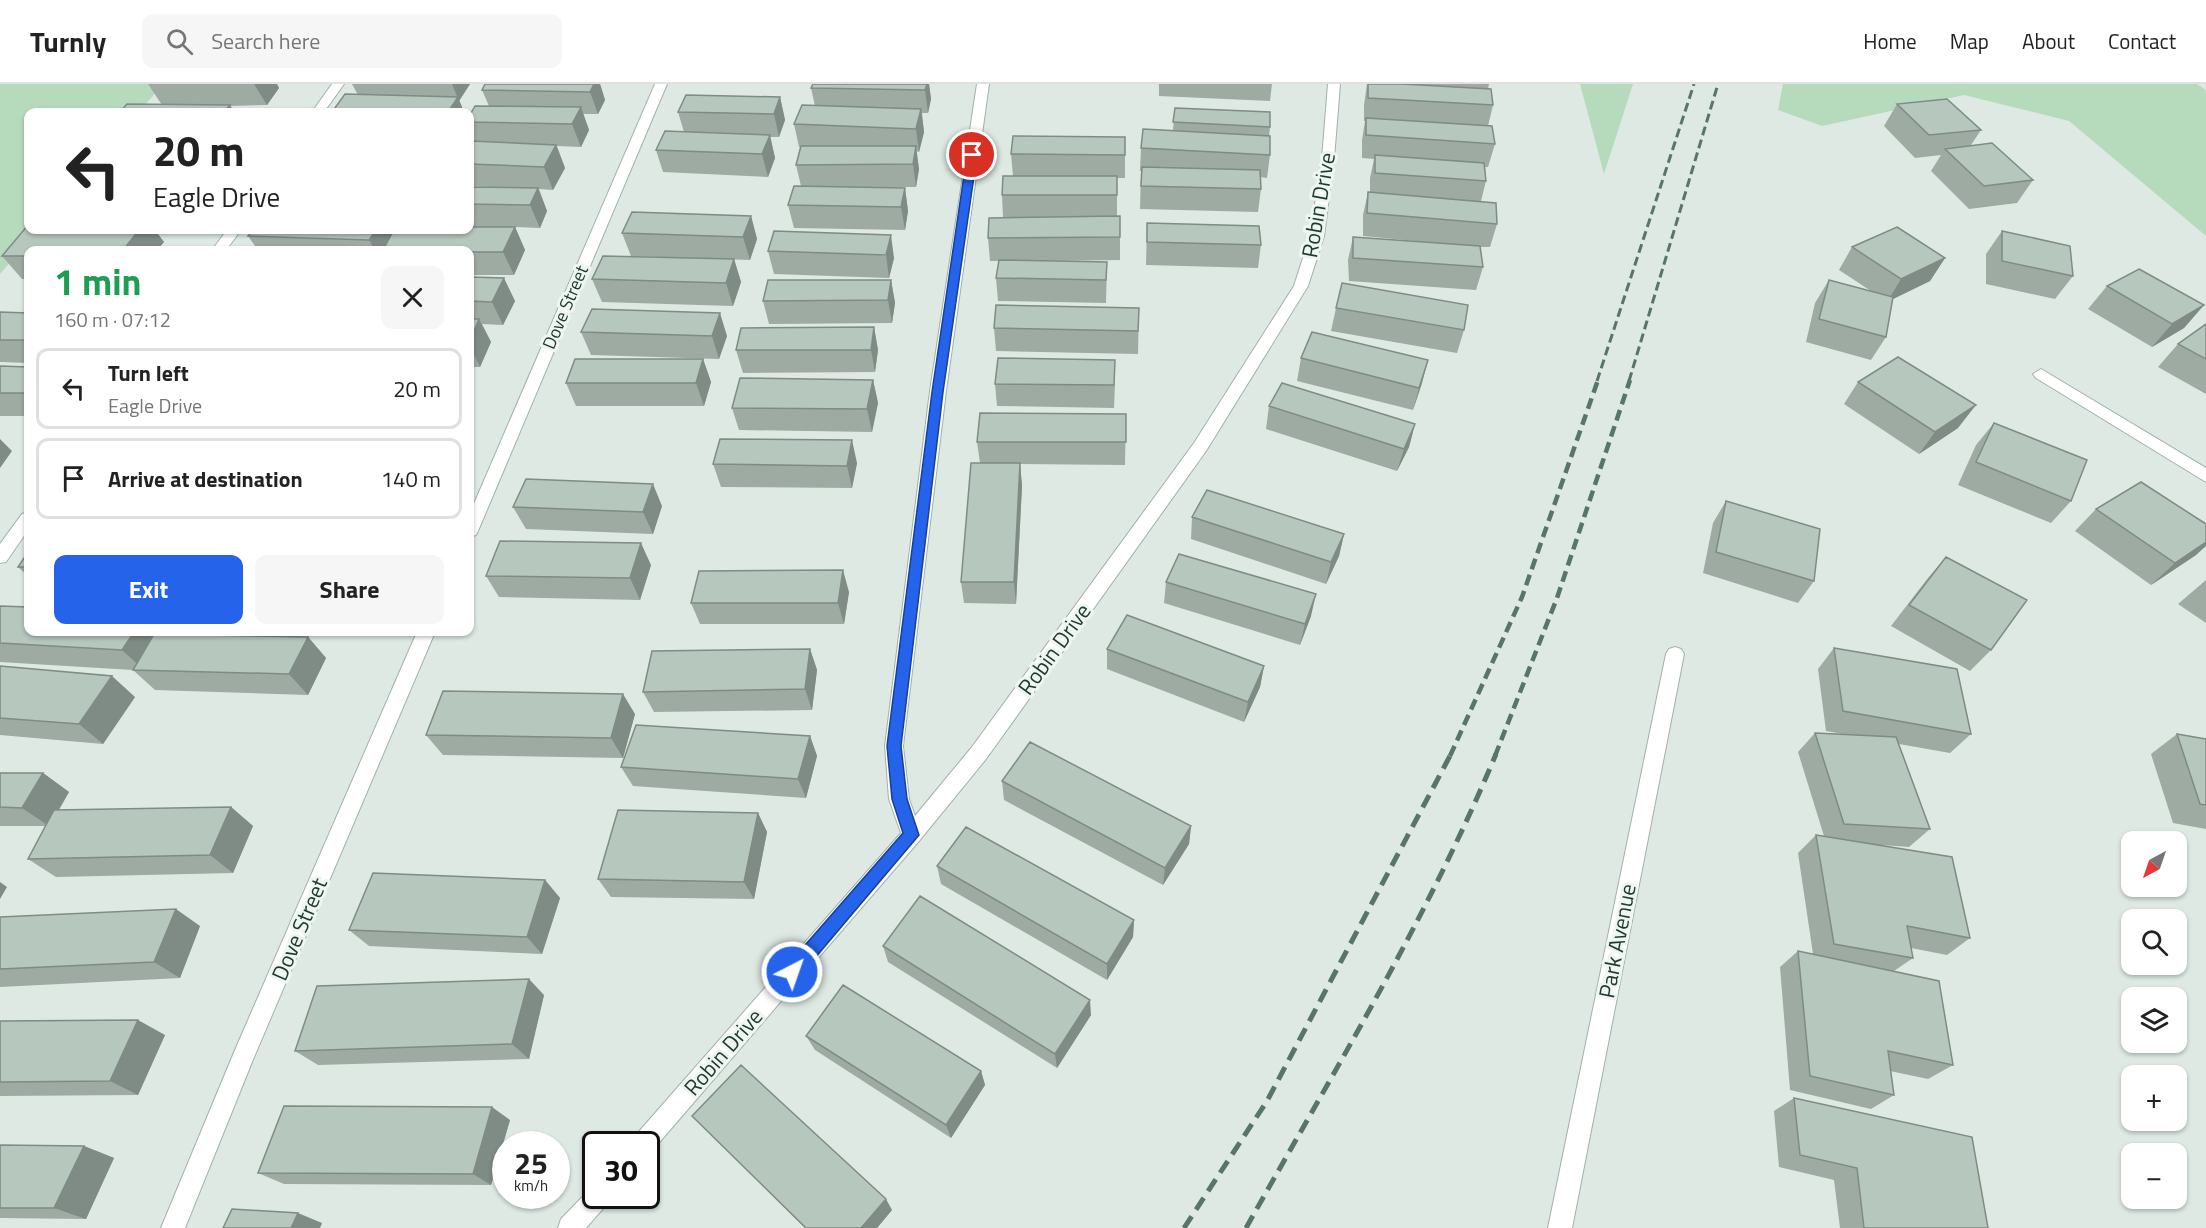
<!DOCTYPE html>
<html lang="en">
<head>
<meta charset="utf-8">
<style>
  body { margin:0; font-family:"Titillium Web",sans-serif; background:#f6f6f6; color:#222; height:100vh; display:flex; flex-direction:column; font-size:22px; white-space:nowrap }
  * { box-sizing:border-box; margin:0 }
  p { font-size:20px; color:#767676 }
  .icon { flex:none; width:33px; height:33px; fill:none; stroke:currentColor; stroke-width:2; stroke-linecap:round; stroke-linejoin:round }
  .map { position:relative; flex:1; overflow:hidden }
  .side { position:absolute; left:24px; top:162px; width:450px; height:390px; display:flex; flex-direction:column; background:#fff; border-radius:12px; box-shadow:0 2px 4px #0004 }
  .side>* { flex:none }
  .banner { position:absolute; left:24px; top:24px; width:450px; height:126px; border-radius:12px; box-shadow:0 2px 4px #0004; background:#fff; color:#222; overflow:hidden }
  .needle { width:39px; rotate:220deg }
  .tools { position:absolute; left:2121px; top:747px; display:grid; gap:12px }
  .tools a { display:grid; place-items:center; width:66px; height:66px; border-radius:12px; background:#fff; box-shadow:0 2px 4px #0004; font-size:30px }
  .speed { position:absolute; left:492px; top:1047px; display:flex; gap:12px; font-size:30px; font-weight:700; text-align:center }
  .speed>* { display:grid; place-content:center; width:78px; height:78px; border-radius:50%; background:#fff; box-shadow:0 2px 4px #0004; line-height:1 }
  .speed small { font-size:15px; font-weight:400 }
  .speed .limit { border:3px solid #111; border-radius:9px; background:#fff; color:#111 }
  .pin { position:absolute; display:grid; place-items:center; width:51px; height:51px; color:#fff; margin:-26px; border:3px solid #fff; border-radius:50%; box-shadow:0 2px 6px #0007 }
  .me { position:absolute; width:66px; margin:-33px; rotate:41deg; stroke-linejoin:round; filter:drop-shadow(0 0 4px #0008) }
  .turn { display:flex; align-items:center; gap:21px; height:126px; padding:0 30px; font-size:27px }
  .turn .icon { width:78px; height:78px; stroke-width:2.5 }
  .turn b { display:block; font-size:42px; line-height:51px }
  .round { display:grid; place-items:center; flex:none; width:63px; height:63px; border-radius:12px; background:#f6f6f6 }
  .headline { display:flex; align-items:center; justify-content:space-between; height:102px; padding:0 30px }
  h1 { font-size:36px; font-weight:700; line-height:45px; color:#1e9e55 }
  .button { display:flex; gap:12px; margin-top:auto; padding:12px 30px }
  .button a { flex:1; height:69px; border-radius:12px; background:#2563eb; color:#fff; font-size:24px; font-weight:700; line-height:69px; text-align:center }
  .button a+a { background:#f6f6f6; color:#222 }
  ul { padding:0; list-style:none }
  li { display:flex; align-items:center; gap:18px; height:81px; margin:0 12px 9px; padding:0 18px; border:3px solid #e0e0e0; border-radius:12px }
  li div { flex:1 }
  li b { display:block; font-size:22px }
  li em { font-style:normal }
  header { display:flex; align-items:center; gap:36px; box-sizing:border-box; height:84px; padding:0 30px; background:#fff; border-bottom:2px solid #e0e0e0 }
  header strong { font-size:28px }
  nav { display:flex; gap:33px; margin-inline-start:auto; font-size:21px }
  .search { width:420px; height:54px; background:#f6f6f6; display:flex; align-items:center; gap:15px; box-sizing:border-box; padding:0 21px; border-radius:12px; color:#767676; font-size:22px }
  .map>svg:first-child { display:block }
  .green { fill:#b6dbbc }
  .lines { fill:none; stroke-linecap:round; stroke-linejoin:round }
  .minor-casing { stroke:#a1b1a9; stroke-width:2 }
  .minor { fill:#fff; fill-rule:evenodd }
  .rail-far2 { stroke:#59756a; stroke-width:3; stroke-dasharray:9 4.5; stroke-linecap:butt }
  .rail-far1 { stroke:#59756a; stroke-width:4.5; stroke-dasharray:11 6; stroke-linecap:butt }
  .rail { stroke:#59756a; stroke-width:5; stroke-dasharray:14 8; stroke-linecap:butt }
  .wall { fill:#9daba3 }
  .shaded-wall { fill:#7f8b85 }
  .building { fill:#b6c7be; stroke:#7f8b85; stroke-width:1.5 }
  .route { fill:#2563eb; stroke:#184099; stroke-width:1.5 }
  .labels { text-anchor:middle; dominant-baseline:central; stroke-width:6; stroke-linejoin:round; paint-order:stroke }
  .far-street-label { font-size:18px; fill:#1f392f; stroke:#eef6f1 }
  .street-label { font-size:22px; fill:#1f392f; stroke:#eef6f1 }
</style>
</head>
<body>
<header>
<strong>Turnly</strong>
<div class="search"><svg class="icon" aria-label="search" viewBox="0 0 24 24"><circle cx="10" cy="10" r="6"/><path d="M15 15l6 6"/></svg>Search here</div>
<nav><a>Home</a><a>Map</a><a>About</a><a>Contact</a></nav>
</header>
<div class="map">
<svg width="2206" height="1144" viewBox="0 0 2206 1144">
  <rect width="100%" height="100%" fill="#dee9e3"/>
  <path class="green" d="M0,0H163L139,28H28V146H38L0,190Z
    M1580,0H1633L1604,90Z
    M1783,0H2197L2206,6V152L2069,37L1964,11L1822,42L1778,26Z"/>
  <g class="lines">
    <defs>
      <path id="minor" d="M332,0H344L324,28H312Z
        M655,0H667L478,447L476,451L470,453V429Z
        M977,0H989L946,307L903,662L909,715L915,732L972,663L1194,359L1294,202L1310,152L1322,75L1328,0H1340L1334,75L1324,152L1308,202L1206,367L986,675L919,757L651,1068L646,1070V1060H632L635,1052L901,749L889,715L885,662L930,307Z
        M227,146H241L226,166H212Z
        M2041,285L2206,384V398L2036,294L2033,290Z
        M28,428V446L6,478L0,479V460L22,430Z
        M417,548H435L252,978L185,1144H161L235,966Z
        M1675,563L1681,565L1684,570L1572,1144H1548L1666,570L1669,565Z
        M596,1102V1112H611L607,1120L586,1144H558L561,1135L591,1104Z"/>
    </defs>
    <use href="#minor" class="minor-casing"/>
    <use href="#minor" class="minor"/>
    <path class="rail-far2" d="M1597,297L1694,0
      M1629,297L1718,0"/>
    <path class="rail-far1" d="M1450,672L1522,513L1598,296
      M1495,672L1557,514L1630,296"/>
    <path class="rail" d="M1184,1144L1267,1017L1451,670
      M1246,1144C1333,989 1427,835 1496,670"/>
  </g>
  <path class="wall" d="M148,0H277L279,4L267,21L230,22L234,28H120L162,21Z
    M352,0H470L459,17L464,28H332L358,11Z
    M600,0L605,16L598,30H583L589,46L581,63L557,62L565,84L553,106L539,105L547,127L540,144L515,143L525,166L514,191H470V166H258L248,152L376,146H392L393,148L470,146V103H491L470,102V57L474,58L470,47V31L489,22L482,6Z
    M929,0L931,15L928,29H922L924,48L919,68L916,67L919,85L916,103H866L905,104L908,127L905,146L794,144L788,121L801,102L796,81L800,63H799L794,40L815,22L811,4Z
    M1159,0H1272L1270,17L1159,12Z
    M1367,0H1489L1488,5L1493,21L1488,42L1495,60L1488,83H1485L1486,97L1481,117L1497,140L1490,163H1480L1483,183L1476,206L1349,197L1348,176L1353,153L1448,160L1363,152V131L1368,108H1370V94L1374,75L1362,74V56L1365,37H1364V21Z
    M780,13L785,36L779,53H770L775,74L768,93L663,88L656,66L684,48L678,28Z
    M1897,20L1981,46L1971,61L2033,96L2017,119L1969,125L1931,87L1941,71L1915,74L1884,42Z
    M1175,24L1270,43L1269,52L1270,71L1267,94L1260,93L1261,105L1258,128L1140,125L1141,87H1140L1141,64L1173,46Z
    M1011,70L1125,71V94H1117V132L1120,153V176L1049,177L1107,178L1106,219L998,217L996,194L999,177H990L988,154L1003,133L1002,111L1013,92Z
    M751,132L757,155L750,176L631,172L622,149Z
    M1147,139L1261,161L1258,184L1146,181Z
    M28,146H155L164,158L157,166H28V195H22L2,172Z
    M774,147L894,174L889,194L774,190L768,167Z
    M2002,147L2073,192L2055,215L1986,200V170Z
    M1852,163L1945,174L1930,197L1893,215L1886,253L1871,276L1806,258L1815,219L1829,196L1871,207L1839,186Z
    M734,175L741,198L733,222L602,218L592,195Z
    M470,193L515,217L503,241L482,240L491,258L480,283H470Z
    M891,196L895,219L892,239L769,240L763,217Z
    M2107,202L2204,221L2184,244L2152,263L2088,225Z
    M1139,224L1138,270L996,267L994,244Z
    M1336,224L1464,246L1457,269L1331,247Z
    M0,228L28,229V279L0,278Z
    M2206,240V310L2158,283L2178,260Z
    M874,243L878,266L875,288L743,289L736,266Z
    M581,248L727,252L719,275L591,271Z
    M1301,274L1422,299L1413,326L1297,297Z
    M703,275L711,298L704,322H576L566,299Z
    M0,282L28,283V332H0Z
    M873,296L878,319L872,348L739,346L732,324Z
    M1858,298L1958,344L1919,370L1844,320Z
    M1115,299L1114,324L997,322L995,300Z
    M1269,322L1415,340L1409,363L1397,387L1266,345Z
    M1126,330L1125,381L1020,380L1022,402L1016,520L964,519L961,498L980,379L977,358Z
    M1994,339L2071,417L2051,439L1958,401L1976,361Z
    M857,379L852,404L721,403L713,380Z
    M1726,417L1814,497L1798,519L1703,489L1713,439Z
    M662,422L653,450L526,445L513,423Z
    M2096,425L2196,471L2151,501L2075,447Z
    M1192,433L1344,450L1339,472L1326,500L1191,455Z
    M28,468V492L18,483Z
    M1946,473L1991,566L1970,587L1891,542L1928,494Z
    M651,481L640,516L499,513L486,492Z
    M2206,496V539L2178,520Z
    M1166,498L1311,532L1300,561L1164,519Z
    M849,508L844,540H700L691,519Z
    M0,522L166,550L308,553L326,574L308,611L155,606L133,586L0,578Z
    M1834,564L1971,650L1950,669L1899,660L1930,745L1909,763L1882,761L1970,854L1947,871L1911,864L1913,874L1894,887L1953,981L1928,995L1890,987L1894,1011L1871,1025L1790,1006L1780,883L1798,867L1813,870L1798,769L1816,751L1824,752L1798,668L1815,649L1843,650L1826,647L1818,585Z
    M810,565L817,586L812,626L654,628L643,608Z
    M1107,565L1264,582L1260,603L1244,638L1107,585Z
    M0,582L135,613L103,660L0,651Z
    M635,630L623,674L443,671L426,651Z
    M2177,650L2206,655V745L2173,739L2151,670Z
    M810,652L817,672L806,714L633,702L621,683Z
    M0,689H43L69,708L59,726L231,723L253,742L233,789L56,793L28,775L46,742H0Z
    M1002,697L1191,742L1189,760L1163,801L1004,716Z
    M758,729L767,748L754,815L611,813L598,795Z
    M937,782L1134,836L1133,853L1107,896L941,800Z
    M545,796L560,814L542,870L369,862L349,846Z
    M0,833L200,842L180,894L0,903Z
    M883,862L1091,931L1057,984L888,878Z
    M544,911L529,975L318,981L295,967Z
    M0,937L165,951L138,1011L0,1012Z
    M806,952L981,987L985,1001L951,1054L815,966Z
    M1794,1014L1988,1144H1840L1834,1096L1779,1083L1774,1027Z
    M692,1032L892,1126L877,1144H805Z
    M510,1036L491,1101L284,1100L258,1089Z
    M0,1061L84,1062L114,1074L86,1135L0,1134Z"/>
  <path class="shaded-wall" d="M254,0H277L279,4L267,21Z
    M452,0H470L459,17Z
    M594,0H600L605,16L598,30L590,8Z
    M927,0H929L931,15L928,29L925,6Z
    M458,13L464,28H448Z
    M780,13L785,36L779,53L774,30Z
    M230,21L234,28H224Z
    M581,23L589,46L581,63L572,40Z
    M921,25L924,48L919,68L916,45Z
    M770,51L775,74L768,93L762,70Z
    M556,61L565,84L553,106L544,83Z
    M916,62L919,85L916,103L913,80Z
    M538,104L547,127L540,144L530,121Z
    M905,104L908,127L905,146L901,123Z
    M751,132L757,155L750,176L743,153Z
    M515,143L525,166L514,191L503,168Z
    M139,146H155L164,158L157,166H123Z
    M376,146H392L397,155L390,166H375L369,156Z
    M891,151L894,174L889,194L886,171Z
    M1945,174L1930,197L1887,218L1901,195Z
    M734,175L741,198L733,222L726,199Z
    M504,194L515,217L503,241L492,218Z
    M891,196L895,219L892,239L888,216Z
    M2204,221L2184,244L2152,263L2172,240Z
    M720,229L727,252L719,275L712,252Z
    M479,235L491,258L480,283L470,263V257Z
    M874,243L878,266L875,288L871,266Z
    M703,275L711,298L704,322L696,299Z
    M1428,276L1422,299L1413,326L1419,304Z
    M873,296L878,319L872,348L867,325Z
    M28,305V313L25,309Z
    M1976,321L1958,344L1919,370L1935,348Z
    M1415,340L1409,363L1397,387L1404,365Z
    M0,355L12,367L0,384Z
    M852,356L857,379L852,404L847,382Z
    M1020,379L1022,402L1016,520L1014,498Z
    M653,400L662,422L653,450L643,428Z
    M1344,450L1339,472L1326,500L1331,478Z
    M2206,458V462L2196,471L2151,501L2175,479Z
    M641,459L651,481L640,516L630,494Z
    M843,486L849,508L844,540L838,519Z
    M1316,510L1311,532L1300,561L1305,540Z
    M134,548H163L167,551L145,587L122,566Z
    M308,553L326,574L308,611L289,590Z
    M810,565L817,586L812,626L805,605Z
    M1264,582L1260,603L1244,638L1248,618Z
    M112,592L135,613L103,660L79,640Z
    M623,610L635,630L623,674L611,654Z
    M810,652L817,672L806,714L798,695Z
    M43,689L69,708L49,742L22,724Z
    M231,723L253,742L233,789L210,771Z
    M758,729L767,748L754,815L744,798Z
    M1191,742L1189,760L1163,801L1165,784Z
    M545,796L560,814L542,870L527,853Z
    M0,798L7,803L0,815Z
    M176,825L200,842L180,894L154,878Z
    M1134,836L1133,853L1107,896V880Z
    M529,895L544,911L529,975L512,960Z
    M1090,916L1091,931L1057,984L1055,970Z
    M138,936L165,951L138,1011L110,997Z
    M981,987L985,1001L951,1054L946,1041Z
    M492,1023L510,1036L491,1101L473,1090Z
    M84,1062L114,1074L86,1135L54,1124Z
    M886,1115L892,1126L877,1144H861Z
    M298,1129L322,1139L320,1144H291Z"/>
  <path class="building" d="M485,0H594L590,8L482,6Z
    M813,0H927L925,6L811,4Z
    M1368,0H1402L1491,5L1493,21L1368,14Z
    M345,10L458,13L448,28H332Z
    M686,11L780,13L774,30L678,28Z
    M1947,15L1981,46L1929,51L1897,20Z
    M127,20L230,21L224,28H120Z
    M802,21L921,25L916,45L794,40Z
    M475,22L581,23L572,40L470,38V31Z
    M1175,24L1270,28V43L1173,38Z
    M1366,34L1492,42L1495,60L1366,51Z
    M1143,45L1270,52V71L1141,64Z
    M665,47L770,51L762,70L656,66Z
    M1013,52L1125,53V71L1011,70Z
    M470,57L556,61L544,83L470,80Z
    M1992,59L2033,96L1984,102L1945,65Z
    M801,62H916L913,80L796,81Z
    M1375,71L1484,79L1486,97L1375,89Z
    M1142,83L1260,86L1261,105L1141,102Z
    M1003,92H1117V111H1002Z
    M794,102L905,104L901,123L788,121Z
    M470,103L538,104L530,121L470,120Z
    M1368,108L1496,119L1497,140L1367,129Z
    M632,128L751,132L743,153L622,149Z
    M1120,132V153L988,154L989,134Z
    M1147,139L1259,142L1261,161L1147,158Z
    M28,141V146H139L123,166H28V172H2Z
    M470,143H515L503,168H470V166H383L394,146H470Z
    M1897,143L1945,174L1901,195L1852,163Z
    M253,146H376L369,156L248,152Z
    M774,147L891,151L886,171L768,167Z
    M2002,147L2070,162L2073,192L2002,177Z
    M1353,153L1480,162L1483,183L1353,174Z
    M603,172L734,175L726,199L592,195Z
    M999,176L1107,178L1106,196L996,194Z
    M2139,185L2204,221L2172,240L2107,202Z
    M470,193L504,194L492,218L470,217Z
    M768,196H891L888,216L763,217Z
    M1829,196L1893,213L1886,253L1819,235Z
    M1342,199L1468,221L1464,246L1336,224Z
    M996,221L1139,224L1138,247L994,244Z
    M592,225L720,229L712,252L581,248Z
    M0,228L28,229V256H0Z
    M470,235H479L470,257Z
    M2206,240V275L2178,260Z
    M874,243L871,266H736L741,244Z
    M1312,248L1428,276L1419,304L1301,274Z
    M1898,273L1976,321L1935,348L1858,298Z
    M998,274L1115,276L1114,301L995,300Z
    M575,275H703L696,299H566Z
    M0,282L28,283V305L25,309H0Z
    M740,294L873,296L867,325L732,324Z
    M1282,299L1415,340L1404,365L1269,322Z
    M980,329L1126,330V358H977Z
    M1994,339L2087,376L2071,417L1976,378Z
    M720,355L852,356L847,382L713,380Z
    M971,379H1020L1014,498H961Z
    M526,395L653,400L643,428L513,423Z
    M2141,398L2206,440V458L2175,479L2096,425Z
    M1207,406L1344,450L1331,478L1192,433Z
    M1726,417L1820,445L1814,497L1716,468Z
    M500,457L641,459L630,494L486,492Z
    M28,468V483H18Z
    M1179,470L1316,510L1305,540L1166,498Z
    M1946,473L2027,516L1991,566L1909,521Z
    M843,486L838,519H691L699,487Z
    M0,522L28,523V548H134L122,566L0,559Z
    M1127,531L1264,582L1248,618L1107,565Z
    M154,550L308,553L289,590L133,586Z
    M1834,564L1957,585L1971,650L1843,627Z
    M810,565L805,605L643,608L652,567Z
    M0,582L112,592L79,640L0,634Z
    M443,607L623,610L611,654L426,651Z
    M636,641L810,652L798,695L621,683Z
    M1815,649L1896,653L1930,745L1844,740Z
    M2177,650L2206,655V721L2200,720Z
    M1030,658L1191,742L1165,784L1002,697Z
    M0,689H43L22,724L0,723Z
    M231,723L210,771L28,775L54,726Z
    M618,726L758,729L744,798L598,795Z
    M966,743L1134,836L1107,880L937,782Z
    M1816,751L1952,773L1970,854L1907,842L1913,874L1834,860Z
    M373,789L545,796L527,853L349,846Z
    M920,812L1090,916L1055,970L883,862Z
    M176,825L154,878L0,885V833Z
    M1798,867L1939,897L1953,981L1888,967L1894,1011L1810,992Z
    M529,895L512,960L295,967L317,902Z
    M843,901L981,987L946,1041L806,952Z
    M138,936L110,997L0,998V937Z
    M741,981L886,1115L861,1144H806L692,1032Z
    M1794,1014L1972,1053L1988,1144H1864L1857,1084L1800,1071Z
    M284,1022L492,1023L473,1090L258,1089Z
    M0,1061L84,1062L54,1124H0Z
    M232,1125L298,1129L291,1144H223Z"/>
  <path class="route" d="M972,68L977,71L943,308L901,662L907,715L919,751L798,894L792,896L786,894L784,888L786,883L903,749L892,715L887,662L932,308L967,71Z"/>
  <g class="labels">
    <g class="far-street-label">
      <text transform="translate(565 223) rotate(-67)">Dove Street</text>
    </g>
    <g class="street-label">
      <text transform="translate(1318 121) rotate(-80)">Robin Drive</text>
      <text transform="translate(1054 565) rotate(-54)">Robin Drive</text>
      <text transform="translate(299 845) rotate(-67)">Dove Street</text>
      <text transform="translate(1617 857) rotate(-79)">Park Avenue</text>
      <text transform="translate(723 968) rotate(-49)">Robin Drive</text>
    </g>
  </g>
</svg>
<div class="tools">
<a><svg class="needle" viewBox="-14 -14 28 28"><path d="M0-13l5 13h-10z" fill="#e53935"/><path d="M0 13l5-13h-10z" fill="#767676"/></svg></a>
<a><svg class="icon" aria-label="search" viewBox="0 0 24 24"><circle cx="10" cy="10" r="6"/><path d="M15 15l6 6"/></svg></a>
<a><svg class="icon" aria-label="layers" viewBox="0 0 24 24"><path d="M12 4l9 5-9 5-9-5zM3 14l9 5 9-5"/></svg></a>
<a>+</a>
<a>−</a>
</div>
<div class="speed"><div>25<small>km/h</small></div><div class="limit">30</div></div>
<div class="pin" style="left:972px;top:71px;background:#d93025"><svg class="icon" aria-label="arrive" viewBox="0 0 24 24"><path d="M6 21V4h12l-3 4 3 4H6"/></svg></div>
<svg class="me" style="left:792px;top:888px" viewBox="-20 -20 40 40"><circle r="17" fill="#2563eb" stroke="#fff" stroke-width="3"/><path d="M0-11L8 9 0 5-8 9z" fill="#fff"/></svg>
<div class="banner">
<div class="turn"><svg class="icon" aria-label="left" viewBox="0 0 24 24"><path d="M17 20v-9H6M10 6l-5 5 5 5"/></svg><div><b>20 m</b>Eagle Drive</div></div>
</div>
<section class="side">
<div class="headline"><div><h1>1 min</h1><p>160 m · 07:12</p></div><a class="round"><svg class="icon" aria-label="close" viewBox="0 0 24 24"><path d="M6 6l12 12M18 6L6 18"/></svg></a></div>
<ul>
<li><svg class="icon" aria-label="left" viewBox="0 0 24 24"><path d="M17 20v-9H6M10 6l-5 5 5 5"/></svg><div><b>Turn left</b><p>Eagle Drive</p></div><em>20 m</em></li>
<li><svg class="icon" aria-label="arrive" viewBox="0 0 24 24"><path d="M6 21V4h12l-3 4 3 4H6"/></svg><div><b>Arrive at destination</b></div><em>140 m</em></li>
</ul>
<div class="button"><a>Exit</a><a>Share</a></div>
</section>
</div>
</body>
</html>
